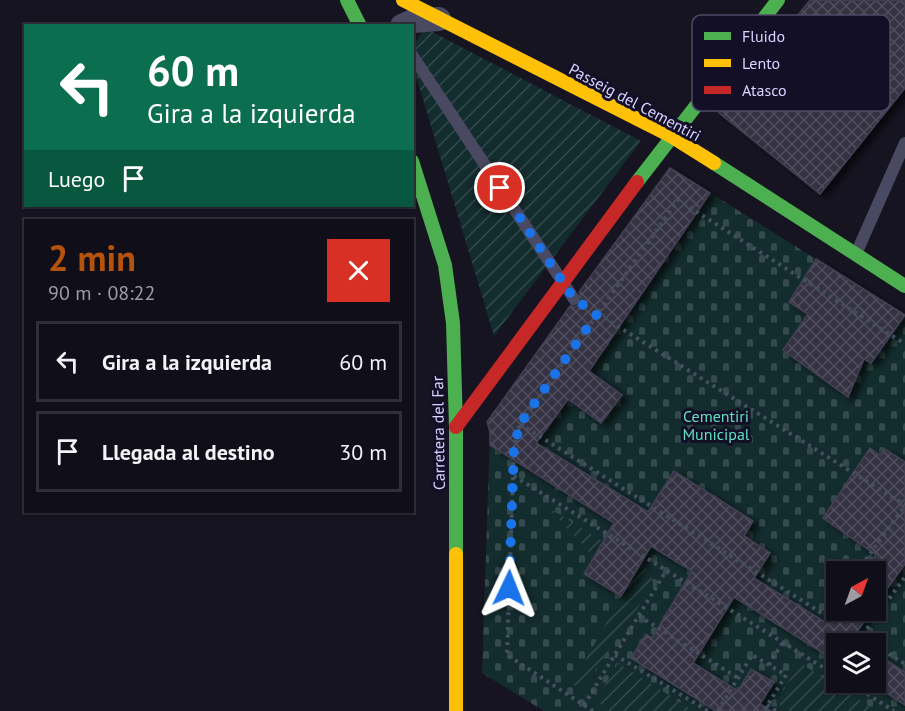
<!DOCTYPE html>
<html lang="es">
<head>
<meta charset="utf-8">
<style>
  body { margin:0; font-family:"PT Sans",sans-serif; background:#1e1d26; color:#f1f3f6; height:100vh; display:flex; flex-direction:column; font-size:22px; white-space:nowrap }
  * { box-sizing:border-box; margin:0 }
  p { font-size:20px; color:#9c9ca2 }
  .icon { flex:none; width:33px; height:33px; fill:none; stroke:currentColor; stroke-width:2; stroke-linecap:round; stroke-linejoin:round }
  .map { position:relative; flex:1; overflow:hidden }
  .details { position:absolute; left:24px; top:219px; width:390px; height:294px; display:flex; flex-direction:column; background:#100f19; border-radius:0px; box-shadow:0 2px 4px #0004,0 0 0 2px #302f38 }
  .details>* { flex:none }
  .banner { position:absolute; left:24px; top:24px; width:390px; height:183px; border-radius:0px; box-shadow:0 2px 4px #0004,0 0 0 2px #302f38; background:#0b6e4f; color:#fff; overflow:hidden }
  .needle { width:39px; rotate:41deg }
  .controls { position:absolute; left:826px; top:561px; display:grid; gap:12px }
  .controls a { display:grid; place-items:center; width:60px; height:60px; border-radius:0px; background:#100f19; box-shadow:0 2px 4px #0004,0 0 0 2px #302f38; font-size:30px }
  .pin { position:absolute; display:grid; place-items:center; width:51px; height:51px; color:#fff; margin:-26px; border:3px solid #fff; border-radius:50%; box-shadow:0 2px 6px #0007 }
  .me { position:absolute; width:66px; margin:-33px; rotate:2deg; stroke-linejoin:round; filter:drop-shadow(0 0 4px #0008) }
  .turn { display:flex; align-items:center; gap:21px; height:126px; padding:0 24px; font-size:27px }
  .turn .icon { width:78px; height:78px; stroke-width:2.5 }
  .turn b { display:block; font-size:42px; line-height:51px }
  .then { display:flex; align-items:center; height:57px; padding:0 24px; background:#0003; gap:12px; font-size:22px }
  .round { display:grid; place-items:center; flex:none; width:63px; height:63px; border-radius:0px; background:#1e1d26 }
  .headline { display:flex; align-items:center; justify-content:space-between; height:102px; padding:0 24px }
  h1 { font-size:36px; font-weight:800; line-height:45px; color:#b45309 }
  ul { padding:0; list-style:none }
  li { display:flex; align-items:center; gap:18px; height:81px; margin:0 12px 9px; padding:0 12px; border:3px solid #302f38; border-radius:0px }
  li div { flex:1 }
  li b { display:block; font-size:22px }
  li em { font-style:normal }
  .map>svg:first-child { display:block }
  .cemetery { fill:url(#cemetery-stones); fill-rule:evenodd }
  .garden { fill:url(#garden-furrows) }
  .building { fill:url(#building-cross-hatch); stroke:#433f54; stroke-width:1.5; filter:url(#shadow) }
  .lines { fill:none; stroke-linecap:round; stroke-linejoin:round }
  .path { stroke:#44505f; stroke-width:4; stroke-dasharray:3 4.5; stroke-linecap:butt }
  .lane { stroke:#4a4962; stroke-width:12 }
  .street { stroke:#4a4962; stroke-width:24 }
  .fast { stroke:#4caf50; stroke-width:14 }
  .slow { stroke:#ffc107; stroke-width:14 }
  .jam { stroke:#c62828; stroke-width:14 }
  .route { stroke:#1a73e8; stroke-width:10; stroke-dasharray:0 18 }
  .labels { text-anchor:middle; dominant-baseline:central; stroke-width:6; stroke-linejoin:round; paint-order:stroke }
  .street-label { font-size:16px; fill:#d9d4ff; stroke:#130f26 }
  .park-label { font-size:16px; fill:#5fe0c0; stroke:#130f26 }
  .key { fill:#130f26; stroke:#4e4a67; stroke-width:1.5 }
  .key-label { font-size:16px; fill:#d9d4ff }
</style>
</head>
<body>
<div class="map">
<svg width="905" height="711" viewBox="0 0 905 711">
  <defs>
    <pattern id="cemetery-stones" width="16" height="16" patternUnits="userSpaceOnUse" patternTransform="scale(1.5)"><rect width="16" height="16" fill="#132c2d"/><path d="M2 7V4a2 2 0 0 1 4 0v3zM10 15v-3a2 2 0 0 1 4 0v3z" fill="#354a4c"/></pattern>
    <pattern id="garden-furrows" width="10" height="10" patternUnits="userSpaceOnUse" patternTransform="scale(1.5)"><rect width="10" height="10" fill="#132c2d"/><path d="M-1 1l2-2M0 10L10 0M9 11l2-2" fill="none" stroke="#354a4c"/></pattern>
    <pattern id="building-cross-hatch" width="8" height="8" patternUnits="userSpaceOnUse" patternTransform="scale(1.5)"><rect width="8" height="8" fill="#343243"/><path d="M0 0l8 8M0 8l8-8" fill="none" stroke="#514f5f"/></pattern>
    <filter id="shadow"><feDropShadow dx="6" dy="4" stdDeviation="3" flood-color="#0009"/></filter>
  </defs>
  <rect width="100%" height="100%" fill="#161421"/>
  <path class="cemetery" d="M669,167L905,315V711H544L482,673L490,432L487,422ZM837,572H876V610H837ZM837,644H876V682H837Z"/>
  <path class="garden" d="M425,28L641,141L494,336L413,66L412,47Z
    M546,506L651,571L653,585L582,690L572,684L631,579L594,557Z
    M618,663L694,711H609L599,703V695Z
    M800,663L877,711H790L776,703Z"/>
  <path class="building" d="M810,0H905V88L820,194L719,113Z
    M670,168L710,193L589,371L622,395L601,423L568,399L536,443L648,512L674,471L753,521L744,536L770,553L754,578L828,624L837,610H872L852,639L860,644H837V662L734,597L693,663L738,691L751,669L774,682L760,704L771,711H716L631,658L646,634L652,638L692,571L651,546L621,596L584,574L614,523L490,445V432L487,422L570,306L575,307L581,303L582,298L579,292Z
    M816,259L905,315L871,363L864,359L848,397L783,350L808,314L789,302Z
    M870,448L881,456L885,449L905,462V564L876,604V572H865L876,555L823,518Z
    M876,654L905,672V705L870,682H876Z"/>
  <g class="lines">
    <path class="path" d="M598,314L905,505
      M520,424L825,615L837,599
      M514,476L837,676
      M857,572L905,505
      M639,616L738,678
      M871,644L861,637L905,577
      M876,646L905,664
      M615,655L708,711
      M769,665L783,642
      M848,682L894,711
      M584,705L666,571
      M767,705L776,711
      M593,711L507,655L514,447L520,424L678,200L905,344
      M718,711L752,655L786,675L764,711"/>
    <path class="lane" d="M412,55L574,299
      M856,254L905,143"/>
    <path class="street" d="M402,26L413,21L439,19"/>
    <path class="fast" d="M347,0L360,26
      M412,161L445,265L453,323L456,427V554
      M714,163L905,286
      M637,182L778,0"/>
    <path class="slow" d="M403,0L671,136L714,163
      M456,554V711"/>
    <path class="jam" d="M456,427L637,182"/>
  </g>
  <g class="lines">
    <path class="route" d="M500,188L574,299L597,314L520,424L514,447L509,588"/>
  </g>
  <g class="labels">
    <g class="street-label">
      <text transform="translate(635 102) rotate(28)">Passeig del Cementiri</text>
      <text transform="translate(438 433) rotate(-91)">Carretera del Far</text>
    </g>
    <g class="park-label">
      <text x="716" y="416">Cementiri<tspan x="716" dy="18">Municipal</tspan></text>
    </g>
  </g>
  <rect x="692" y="15" width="198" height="96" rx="9" class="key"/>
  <rect x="704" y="32" width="27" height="8" fill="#4caf50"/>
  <rect x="704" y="59" width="27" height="8" fill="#ffc107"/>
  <rect x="704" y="86" width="27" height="8" fill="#c62828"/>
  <g class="key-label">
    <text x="742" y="42">Fluido</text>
    <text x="742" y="69">Lento</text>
    <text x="742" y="96">Atasco</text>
  </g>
</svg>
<div class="controls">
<a><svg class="needle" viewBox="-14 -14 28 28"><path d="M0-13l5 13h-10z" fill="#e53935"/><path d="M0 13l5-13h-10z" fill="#9c9ca2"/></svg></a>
<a><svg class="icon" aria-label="layers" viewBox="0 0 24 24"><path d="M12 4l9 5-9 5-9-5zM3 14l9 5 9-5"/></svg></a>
</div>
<div class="pin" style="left:500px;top:188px;background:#d93025"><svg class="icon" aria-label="arrive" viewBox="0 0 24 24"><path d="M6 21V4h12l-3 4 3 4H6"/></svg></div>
<svg class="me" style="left:509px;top:588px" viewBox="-20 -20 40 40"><path d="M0-17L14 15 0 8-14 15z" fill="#1a73e8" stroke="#fff" stroke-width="4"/></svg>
<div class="banner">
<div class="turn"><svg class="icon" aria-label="left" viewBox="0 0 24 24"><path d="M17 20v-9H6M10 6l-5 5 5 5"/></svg><div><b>60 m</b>Gira a la izquierda</div></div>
<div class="then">Luego<svg class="icon" aria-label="arrive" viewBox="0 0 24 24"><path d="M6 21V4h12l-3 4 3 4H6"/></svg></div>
</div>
<section class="details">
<div class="headline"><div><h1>2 min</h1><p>90 m · 08:22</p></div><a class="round" style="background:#d93025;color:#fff"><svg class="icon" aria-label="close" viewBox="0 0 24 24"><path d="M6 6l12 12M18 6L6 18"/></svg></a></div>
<ul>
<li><svg class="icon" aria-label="left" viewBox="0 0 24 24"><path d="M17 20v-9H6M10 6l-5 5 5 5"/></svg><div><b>Gira a la izquierda</b></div><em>60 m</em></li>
<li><svg class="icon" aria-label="arrive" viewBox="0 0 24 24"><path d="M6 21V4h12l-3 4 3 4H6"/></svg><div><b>Llegada al destino</b></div><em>30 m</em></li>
</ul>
</section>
</div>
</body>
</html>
